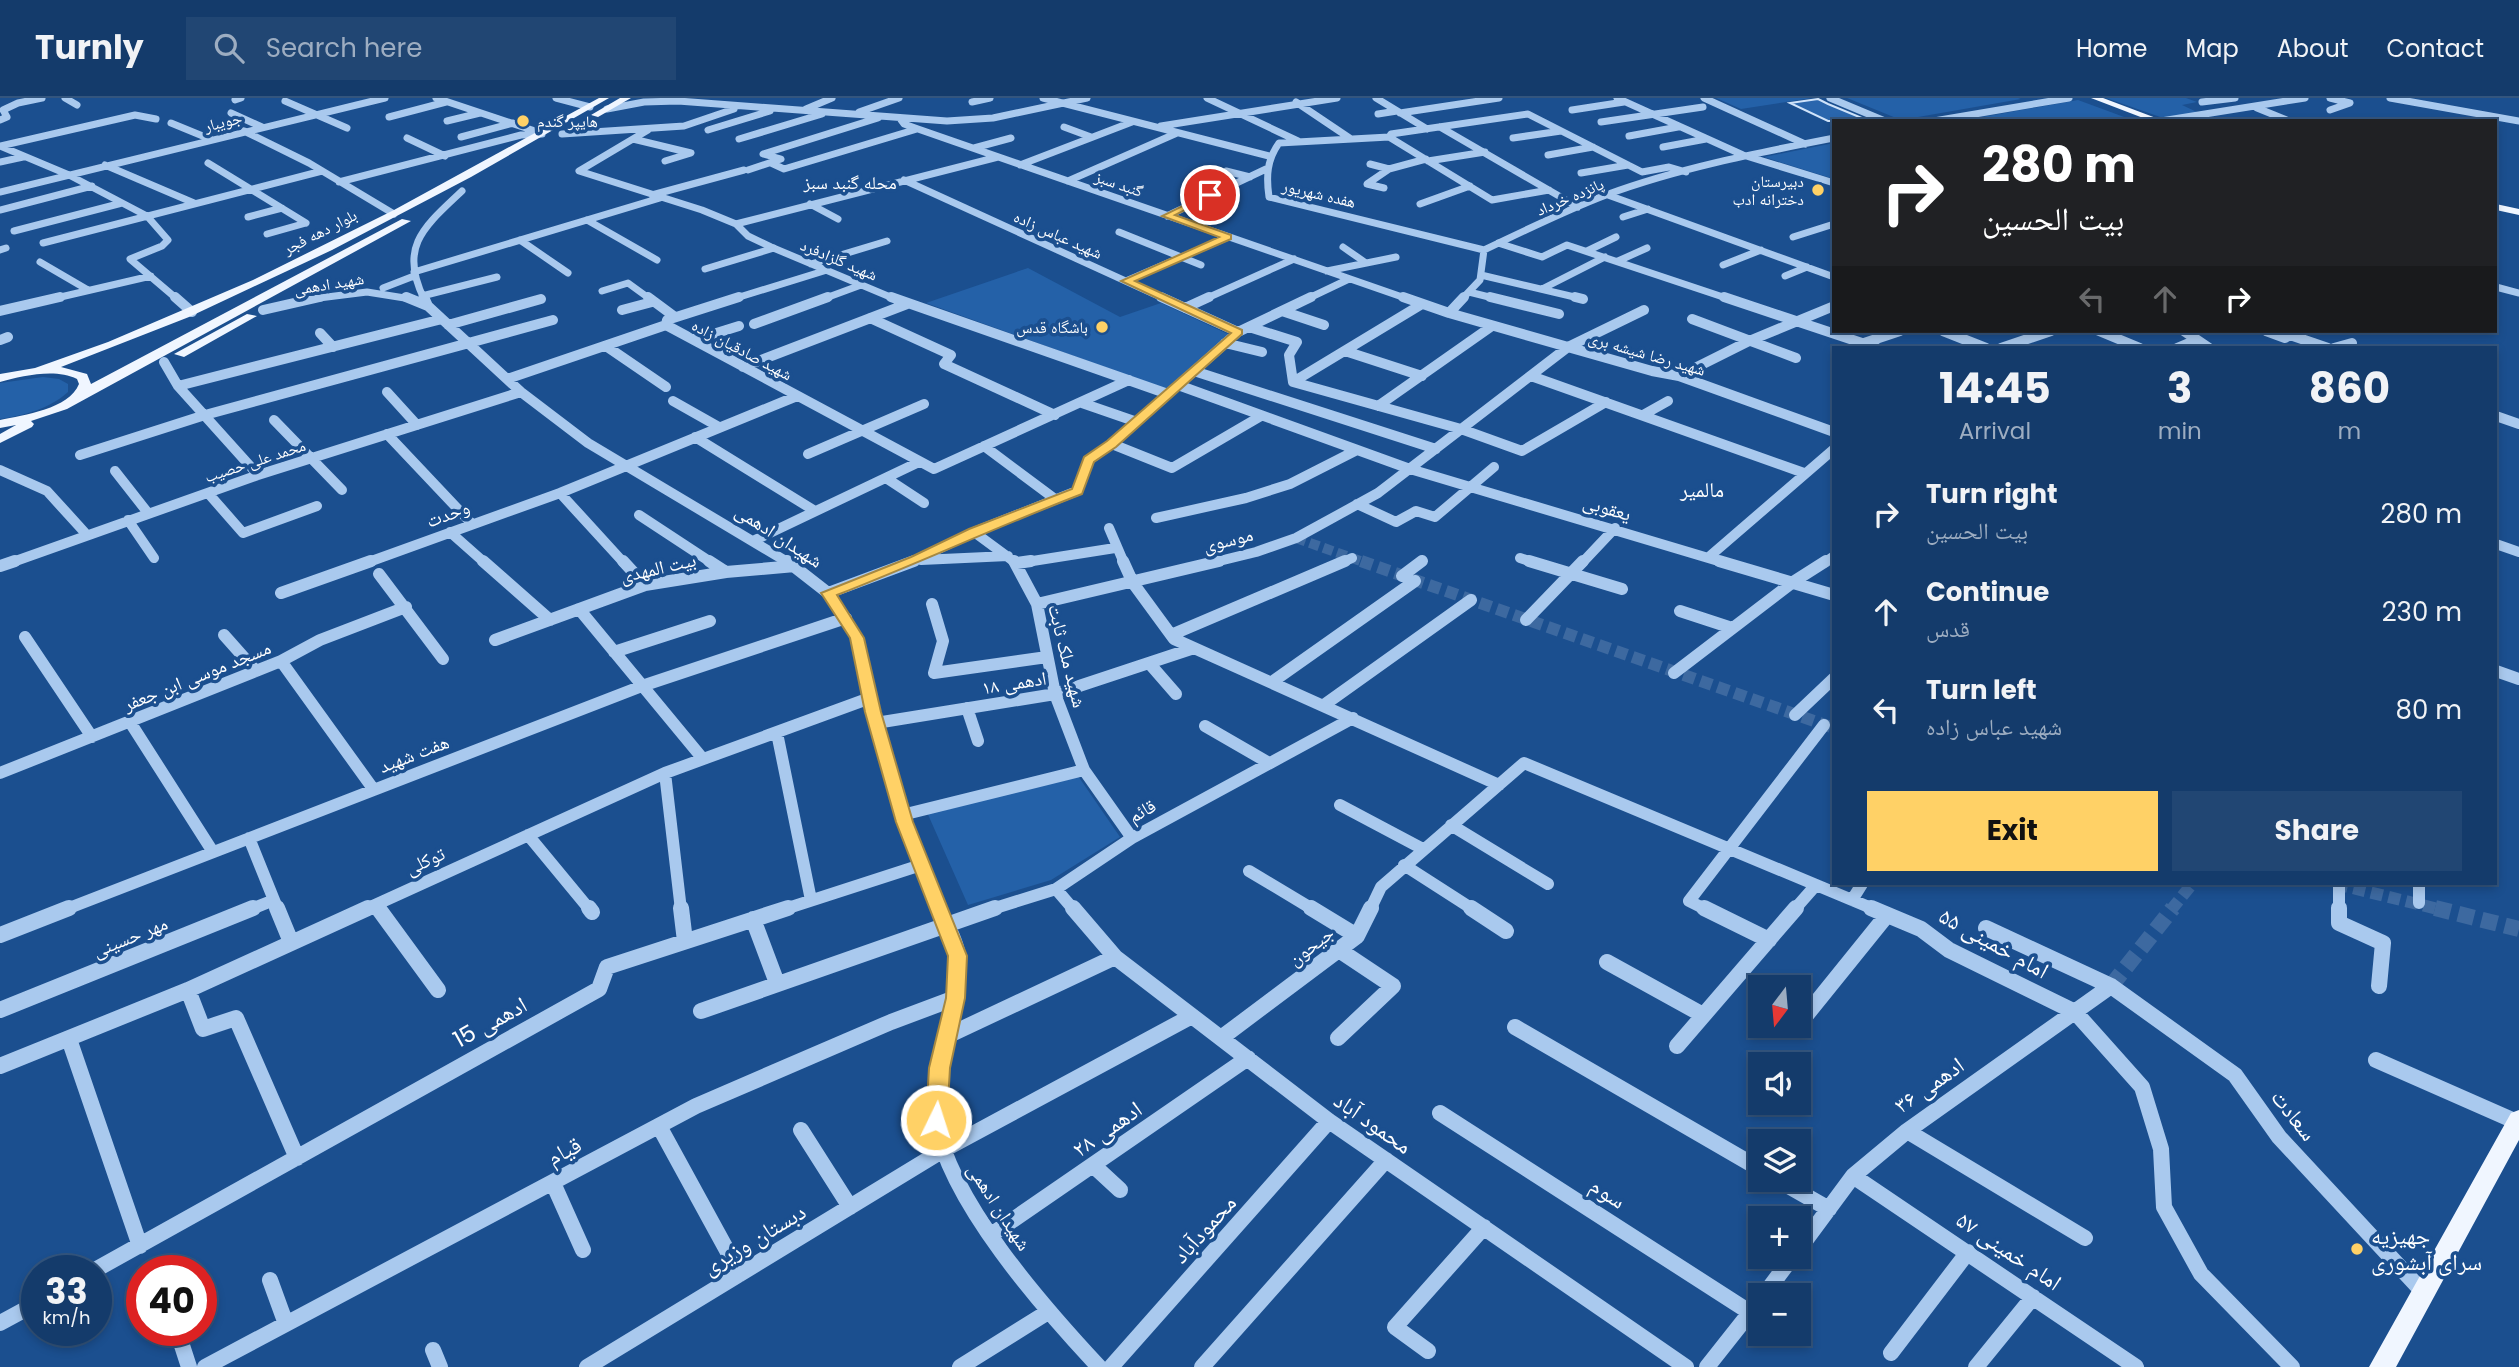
<!DOCTYPE html>
<html lang="en">
<head>
<meta charset="utf-8">
<style>
  body { margin:0; font-family:Poppins,"Noto Naskh Arabic",sans-serif; background:#214673; color:#f1f3f6; height:100vh; display:flex; flex-direction:column; font-size:26px; white-space:nowrap }
  * { box-sizing:border-box; margin:0 }
  p { font-size:23px; color:#9dadc1 }
  .icon { flex:none; width:38px; height:38px; fill:none; stroke:currentColor; stroke-width:2; stroke-linecap:round; stroke-linejoin:round }
  .map { position:relative; flex:1; overflow:hidden }
  .side { position:absolute; left:1832px; top:248px; width:665px; height:539px; display:flex; flex-direction:column; background:#143b6b; border-radius:0px; box-shadow:0 4px 10px #0003,0 0 0 2px #33557e }
  .side>* { flex:none }
  .hud { position:absolute; left:1832px; top:21px; width:665px; height:214px; border-radius:0px; box-shadow:0 4px 10px #0003,0 0 0 2px #33557e; background:#202124; color:#fff; overflow:hidden }
  .needle { width:46px; rotate:196deg }
  .buttons { position:absolute; left:1748px; top:877px; display:grid; gap:14px }
  .buttons a { display:grid; place-items:center; width:63px; height:63px; border-radius:0px; background:#143b6b; box-shadow:0 4px 10px #0003,0 0 0 2px #33557e; font-size:35px }
  .speed { position:absolute; left:21px; top:1157px; display:flex; gap:14px; font-size:35px; font-weight:700; text-align:center }
  .speed>* { display:grid; place-content:center; width:91px; height:91px; border-radius:50%; background:#143b6b; box-shadow:0 4px 10px #0003,0 0 0 2px #33557e; line-height:1 }
  .speed small { font-size:18px; font-weight:400 }
  .speed .limit { border:10px solid #d22; background:#fff; color:#111 }
  .pin { position:absolute; display:grid; place-items:center; width:60px; height:60px; color:#fff; margin:-30px; border:4px solid #fff; border-radius:50%; box-shadow:0 2px 7px #0007 }
  .me { position:absolute; width:77px; margin:-38px; rotate:4deg; stroke-linejoin:round; filter:drop-shadow(0 0 5px #0008) }
  .turn { display:flex; align-items:center; gap:24px; height:147px; padding:0 35px; font-size:32px }
  .turn .icon { width:91px; height:91px; stroke-width:2.5 }
  .turn b { display:block; font-size:49px; line-height:60px }
  .lanes { display:flex; align-items:center; height:66px; padding:0 35px; background:#0003; justify-content:center; gap:35px; direction:ltr }
  .lanes .off { opacity:.35 }
  .eta { display:flex; justify-content:space-evenly; align-items:center; height:119px; text-align:center }
  .eta b { font-size:42px; font-weight:700; line-height:49px }
  .primary-button { display:flex; gap:14px; margin-top:auto; padding:14px 35px }
  .primary-button a { flex:1; height:80px; border-radius:0px; background:#ffd166; color:#111; font-size:28px; font-weight:700; line-height:80px; text-align:center }
  .primary-button a+a { background:#214673; color:#f1f3f6 }
  ul { padding:0; list-style:none }
  li { display:flex; align-items:center; gap:21px; height:98px; padding:0 35px }
  li div { flex:1 }
  li b { display:block; font-size:26px }
  li em { font-style:normal }
  header { display:flex; align-items:center; gap:42px; box-sizing:border-box; height:98px; padding:0 35px; background:#143b6b; border-bottom:2px solid #33557e }
  header strong { font-size:33px }
  nav { display:flex; gap:38px; margin-inline-start:auto; font-size:24px }
  .search { width:490px; height:63px; background:#214673; display:flex; align-items:center; gap:18px; box-sizing:border-box; padding:0 24px; border-radius:0px; color:#9dadc1; font-size:26px }
  .map>svg:first-child { display:block }
  .green { fill:#2461a8 }
  .building { fill:#2a66ad; stroke:#cfe3fa; stroke-width:2 }
  .lines { fill:none; stroke-linecap:round; stroke-linejoin:round }
  .minor-tunnel-far2 { stroke:#3d69a0; stroke-width:10; stroke-dasharray:10 4.5; stroke-linecap:butt }
  .minor-tunnel-far1 { stroke:#3d69a0; stroke-width:12; stroke-dasharray:12 6; stroke-linecap:butt }
  .minor-tunnel { stroke:#3d69a0; stroke-width:16; stroke-dasharray:16 8; stroke-linecap:butt }
  .minor-far3 { stroke:#a9c9ee; stroke-width:7 }
  .minor-far2 { stroke:#a9c9ee; stroke-width:10 }
  .minor-far1 { stroke:#a9c9ee; stroke-width:12 }
  .minor { stroke:#a9c9ee; stroke-width:16 }
  .major { fill:#f0f6ff; fill-rule:evenodd }
  .route { fill:#ffd166; stroke:#a68842; stroke-width:2 }
  .poi-dot { fill:#ffd166; stroke:#1b4f8f; stroke-width:2.5 }
  .labels { text-anchor:middle; dominant-baseline:central; stroke-width:7; stroke-linejoin:round; paint-order:stroke }
  .far-poi-label { font-size:16px; fill:#fff; stroke:#1b4f8f; text-anchor:end }
  .far-street-label { font-size:16px; fill:#fff; stroke:#1b4f8f }
  .far-neighbourhood-label { font-size:18px; fill:#fff; stroke:#1b4f8f }
  .street-label { font-size:19px; fill:#fff; stroke:#1b4f8f }
  .neighbourhood-label { font-size:21px; fill:#fff; stroke:#1b4f8f }
  .near-street-label { font-size:23px; fill:#fff; stroke:#1b4f8f }
  .near-poi-label { font-size:23px; fill:#fff; stroke:#1b4f8f; text-anchor:start }
</style>
</head>
<body>
<header>
<strong>Turnly</strong>
<div class="search"><svg class="icon" aria-label="search" viewBox="0 0 24 24"><circle cx="10" cy="10" r="6"/><path d="M15 15l6 6"/></svg>Search here</div>
<nav><a>Home</a><a>Map</a><a>About</a><a>Contact</a></nav>
</header>
<div class="map">
<svg width="2519" height="1269" viewBox="0 0 2519 1269">
  <rect width="100%" height="100%" fill="#1b4f8f"/>
  <path class="green" d="M1716,0H1812L1741,11Z
    M1847,0H2018L2021,1L1901,22Z
    M2106,0H2186L2197,4L2182,7L2201,16L2166,21Z
    M2078,2L2135,23H1960Z
    M1834,45V81L1764,59Z
    M1028,170L1120,219L1161,205L1232,238L1171,293L926,205Z
    M43,279L59,281L68,286V294C49,311 25,317 0,321V285Z
    M1076,675L1120,739L1051,782L968,807L926,712Z"/>
  <path class="building" d="M1818,1L1828,6L1869,23H1828L1790,5Z"/>
  <g class="lines">
    <path class="minor-tunnel-far2" d="M1296,440L1366,465"/>
    <path class="minor-tunnel-far1" d="M1361,463L1834,630
      M2336,786L2442,812
      M2171,812L2192,786"/>
    <path class="minor-tunnel" d="M2435,810L2519,831
      M2111,888L2173,810"/>
    <path class="minor-far3" d="M65,0L77,7
      M436,0L538,34
      M556,0L590,9
      M1043,0L1269,58
      M1207,0L1298,43
      M1376,0L1427,31
      M1617,0L1743,57L1834,85
      M1704,0L1805,46
      M1830,0L1885,23
      M2330,0L2350,5L2330,12
      M2390,0L2519,23
      M235,2L241,0
      M285,3L347,30
      M972,4L990,0
      M1296,4L1351,41
      M2202,4L2235,0
      M2257,10L2289,23
      M607,11L644,4L678,3L947,23L993,20L1087,0
      M806,11L832,0
      M1572,12L1624,4
      M859,14L899,0
      M231,15L262,29
      M1400,15L1499,0
      M1378,16L1397,13
      M389,19L446,4
      M0,22L7,19L3,12L18,5L42,0
      M901,22L904,26L918,31L1408,201
      M447,23L480,15
      M1934,23L2069,0
      M2161,23L2305,0
      M1601,24L1703,9
      M171,25L210,41
      M1161,28L1337,0
      M1064,29L1091,39
      M1440,29L1578,109
      M648,32L579,73L702,112L736,126L748,138L771,149L895,201
      M708,32L770,13
      M244,33L309,65L394,116
      M562,36L684,28L734,11
      M1629,38L1678,29
      M461,39L513,25
      M1389,39L1492,102L1549,92
      M407,40L445,58
      M1513,40L1561,33
      M633,41L691,55L665,63
      M739,41L822,16
      M0,48L69,77L147,118L168,142L162,148L130,161L177,201
      M0,48L135,17L156,21
      M1663,49L1706,41
      M974,50L1011,40
      M1548,57L1593,49
      M1428,63L1485,54
      M0,64L23,59
      M208,65L306,125
      M771,65L784,71L917,31
      M1370,66L1389,71
      M105,67L194,105
      M1020,67L1132,24
      M748,72L781,61L763,56L878,20
      M1226,73L1250,79
      M1581,75L1628,67
      M904,82L1165,201
      M1068,83L1177,35
      M339,84L521,37L542,36
      M1384,90L1367,86L1389,71L1426,61
      M1186,91L1210,98
      M0,94L385,0
      M652,97L744,72
      M1608,97L1834,179
      M810,106L838,121
      M1420,106L1470,88
      M0,112L92,88
      M1167,118L1266,71
      M248,119L282,110
      M1623,119L1648,111
      M587,122L657,162
      M736,126L998,59
      M14,133L122,105
      M1119,134L1201,167
      M267,136L306,125
      M1793,139L1834,126
      M520,142L568,175
      M43,145L322,73
      M1498,145L1542,159L1567,147L1729,201
      M1343,149L1366,165
      M0,152L6,150
      M1484,152L1269,99C1266,78 1267,62 1279,45L1389,39L1391,36L1528,16L1642,74L1669,69L1686,74
      M1587,153L1616,139
      M1618,163L1647,150
      M40,164L88,192
      M811,166L887,143
      M1723,167L1761,152
      M705,171L774,150
      M1327,173L1396,159
      M414,174L660,100
      M1481,177L1583,201
      M1785,178L1807,169
      M1126,183L1228,139
      M2496,189L2519,195
      M383,190L414,178
      M1542,191L1605,159
      M602,193L628,185L650,201
      M1469,194L1497,201
      M422,198L497,179
      M52,201L151,178
      M311,201L367,194L411,201
      M424,201C398,148 425,128 462,93
      M733,201L827,172
      M823,201L861,187
      M1205,201L1294,161
      M1307,201L1349,181
      M1462,201L1480,182L1484,152C1524,133 1564,113 1606,97C1679,70 1757,55 1834,40"/>
    <path class="minor-far2" d="M175,199L192,214
      M406,199L428,208L521,294L588,345L789,465
      M424,199L428,208
      M648,199L675,219
      M739,199L667,222L666,227L934,371L1129,282
      M891,199L1168,296
      M1161,199L1238,234
      M1403,199L1449,215L1652,273L1679,278L1834,334
      M1490,199L1559,216
      M1575,199L1583,201
      M1724,199L1877,250
      M1185,210L1209,199
      M263,212L320,199
      M622,212L652,204
      M0,213L60,199
      M1282,213L1324,227
      M1449,215L1464,199
      M870,220L951,257L944,266L1055,317
      M1692,221L1796,260
      M754,226L828,199
      M448,227L541,201
      M1249,229L1297,244L1289,257L1293,284L1461,331L1522,353L1606,304
      M1943,233L1986,250
      M2099,233L2140,250
      M2184,233L2209,250
      M2266,233L2285,240L2290,237L2328,250
      M320,235L333,249
      M0,242L8,239
      M694,242L739,228
      M1225,245L1262,254
      M1864,245L1900,233
      M606,248L666,289
      M2001,250L2051,233
      M2177,250L2196,242
      M2334,250L2352,245
      M1345,253L1422,278
      M164,264L178,288L258,377
      M743,269L907,206
      M1194,273L1436,351
      M1531,278L1804,375
      M1679,278L1749,243L1834,208
      M507,281L666,227
      M1293,284L1422,206
      M1178,287L1410,371L1725,465
      M178,288L442,221
      M387,294L417,327
      M673,303L719,329
      M1082,305L1137,324
      M1378,308L1492,228
      M1643,317L1668,303
      M2496,318L2519,326
      M274,322L342,392
      M387,336L472,426
      M695,339L815,413
      M1112,346L1172,370L1261,318
      M984,348L1055,401
      M808,356L924,306
      M80,357L205,317L553,222
      M0,372L47,393L87,437
      M115,373L148,415
      M886,380L924,405
      M208,395L243,435L317,408
      M560,395L624,465
      M1357,406L1396,424L1416,413L1435,419L1494,369
      M639,417L712,465
      M1156,420L1246,400L1290,386L1355,353
      M128,422L154,460
      M1109,430L1124,465
      M450,434L485,465
      M974,434L1016,465
      M755,442L919,364
      M2496,446L2519,454
      M1710,458L1834,351
      M1520,460L1535,465
      M921,462L1008,458
      M10,465L258,377L521,294
      M366,465L560,395L797,298
      M909,465L974,434L1077,393L1089,362L1112,346L1238,234L1311,199
      M1020,465L1115,450
      M1211,465L1256,454L1296,440L1378,395L1568,249L1644,212
      M1341,465L1352,460
      M1582,465L1615,430
      M1824,465L1834,458"/>
    <path class="minor-far1" d="M483,463L550,522
      M623,463L645,487
      M709,463L726,474
      M787,463L828,495L857,540L873,614L904,724L939,812
      M1014,463L1037,506L1055,596L1084,672L1132,740
      M1123,463L1133,485L1174,541L1499,687
      M1529,463L1622,491
      M1719,463L1834,497
      M1017,465L1031,463
      M0,468L15,463
      M379,476L443,561
      M1402,478L1422,463
      M281,495L371,463
      M828,495L914,463
      M932,506L943,543L934,575L1047,559
      M1037,506L1219,463
      M579,511L703,661
      M1680,513L1732,530
      M1526,522L1583,463
      M224,537L256,573
      M1171,537L1345,463
      M25,539L92,639
      M495,542L645,487L726,474L795,468
      M614,554L710,523
      M281,563L374,692
      M1149,565L1176,596
      M2496,573L2519,581
      M1674,575L1793,484L1826,463
      M1272,584L1415,483
      M1324,607L1471,502
      M967,610L978,643
      M1795,617L1834,580
      M130,624L213,754
      M876,625L1055,596L1194,550
      M1205,628L1269,665
      M777,635L811,802
      M0,675L281,563L320,542L406,509
      M665,675L681,812
      M1340,707L1423,751
      M902,717L1084,672
      M1451,727L1548,786
      M528,737L590,812
      M249,740L278,812
      M1404,767L1474,812
      M1249,773L1314,812
      M2339,786V812
      M2419,786V805
      M1056,791L1074,812
      M1852,802L1862,786
      M376,807L380,812
      M64,812L642,588L846,520
      M249,812L274,802
      M364,812L665,675L870,600
      M782,812L921,767
      M989,812L1056,791L1132,740L1353,620
      M1370,812L1381,789L1524,665L1876,812
      M1707,812L1689,803L1824,627
      M1794,812L1816,787"/>
    <path class="minor" d="M277,810L291,844
      M378,810L438,892
      M589,810L592,814
      M681,810L685,843
      M939,810C945,825 957,844 958,860C961,905 941,951 938,996C937,1005 935,1015 936,1023C949,1103 1044,1210 1099,1269
      M1073,810L1115,859L1329,1023L1686,1269
      M1311,810L1357,838
      M1471,810L1506,833
      M1704,810L1769,842
      M1871,810L1921,831L1949,852L2075,914L2142,989L2161,1051L2164,1109L2201,1176L2292,1269
      M2339,810V825L2383,845L2379,888
      M753,821L777,885
      M1986,830L2111,888L2235,977L2279,1039L2423,1194
      M0,837L69,810
      M1607,864L1703,917
      M188,892L203,931L236,920L297,1060
      M0,912L253,810
      M701,913L995,810
      M1799,926L1887,817
      M1515,929L1760,1071
      M947,938L1115,859
      M1221,940L1357,838L1371,810
      M1338,940L1393,888L1339,852
      M69,941L140,1148
      M1677,948L1796,810
      M2376,962L2517,1024
      M0,968L188,892L368,810
      M1440,1015L1751,1215
      M659,1028L740,1176
      M801,1032L850,1109
      M1907,1033L2085,1140
      M1094,1068L1120,1092
      M1853,1078L2136,1269
      M1778,1082L1829,1111
      M553,1085L583,1152
      M991,1137L1248,960
      M1799,1151L1853,1078L1907,1033L2111,888
      M95,1172L599,891L607,869L788,810
      M270,1182L286,1226
      M1764,1197L1793,1158
      M0,1225L37,1205
      M177,1232L189,1269
      M433,1252L440,1269
      M1428,1253L1395,1229L1484,1129
      M1891,1255L1968,1154
      M205,1269L696,1008L891,924L955,900
      M587,1269L945,1051L1192,918
      M960,1269L1048,1214
      M1111,1269L1329,1023
      M1202,1269L1386,1062
      M1707,1269L1760,1202
      M1976,1269L2033,1199"/>
    <path class="major" d="M599,0H609L471,79L332,152L189,219L61,269L87,276L91,286L402,121L411,123L67,311L31,323L34,326L32,329L0,345V336L16,327L0,330V322C24,317 69,311 79,286L77,281C55,270 22,278 0,284V276L35,270L108,244L253,182L394,112Z
      M620,0H631L598,19L591,17Z
      M2091,0H2103L2164,23H2151Z
      M2496,106L2519,111V117L2496,112Z
      M247,216L257,218L184,259L174,256Z
      M2519,1012V1042L2396,1269H2369L2511,1015Z"/>
  </g>
  <path class="route" d="M1207,96L1214,97L1175,117L1231,137V141L1135,183L1242,232V236L1116,349L1094,364L1082,396C999,428 919,465 837,497L864,540L881,614L913,724L967,858L965,900L950,970L947,1022L944,1028L936,1031L929,1028L926,1022L929,970L946,900L948,858L896,724L865,614L850,540L821,495L911,459L969,431L1072,391L1084,359L1107,343L1231,235L1121,183L1219,139L1162,118Z"/>
  <g class="poi-dot">
    <circle cx="523" cy="23" r="7"/>
    <circle cx="1818" cy="92" r="7"/>
    <circle cx="1102" cy="229" r="7"/>
    <circle cx="2357" cy="1151" r="7"/>
  </g>
  <g class="labels">
    <g class="far-poi-label">
      <text x="537" y="23" text-anchor="start">هایپر گندم</text>
      <text x="1804" y="83">دبیرستان<tspan x="1804" dy="18">دخترانه ادب</tspan></text>
      <text x="1088" y="229">باشگاه قدس</text>
    </g>
    <g class="far-street-label">
      <text transform="translate(223 24) rotate(-14)">جویبار</text>
      <text transform="translate(1119 86) rotate(19)">گنبد سبز</text>
      <text transform="translate(1319 96) rotate(13)">هفده شهریور</text>
      <text transform="translate(1570 99) rotate(-23)">پانزده خرداد</text>
      <text transform="translate(320 134) rotate(-27)">بلوار دهه فجر</text>
      <text transform="translate(1058 137) rotate(24)">شهید عباس زاده</text>
      <text transform="translate(839 162) rotate(23)">شهید گلزادفرد</text>
      <text transform="translate(329 186) rotate(-9)">شهید ادهمی</text>
      <text transform="translate(742 252) rotate(28)">شهید صادقیان زاده</text>
      <text transform="translate(1647 256) rotate(16)">شهید رضا شیشه بری</text>
      <text transform="translate(255 363) rotate(-18)">محمد علی حصیب</text>
    </g>
    <g class="far-neighbourhood-label">
      <text x="850" y="84">محله گنبد سبز</text>
    </g>
    <g class="street-label">
      <text transform="translate(1607 410) rotate(16)">یعقوبی</text>
      <text transform="translate(448 416) rotate(-20)">وحدت</text>
      <text transform="translate(779 438) rotate(33)">شهیدان ادهمی</text>
      <text transform="translate(1228 442) rotate(-14)">موسوی</text>
      <text transform="translate(658 470) rotate(-13)">بیت المهدی</text>
      <text transform="translate(1067 558) rotate(76)">شهید ملک ثابت</text>
      <text transform="translate(197 578) rotate(-22)">مسجد موسی ابن جعفر</text>
      <text transform="translate(1014 585) rotate(-9)">ادهمی ۱۸</text>
      <text transform="translate(414 656) rotate(-21)">هفت شهید</text>
      <text transform="translate(1142 713) rotate(-29)">قائم</text>
      <text transform="translate(425 763) rotate(-25)">توکلی</text>
      <text transform="translate(130 839) rotate(-22)">مهر حسینی</text>
      <text transform="translate(1311 848) rotate(-37)">جیحون</text>
      <text transform="translate(999 1109) rotate(57)">شهیدان ادهمی</text>
    </g>
    <g class="neighbourhood-label">
      <text x="1702" y="391">مالمیر</text>
    </g>
    <g class="near-street-label">
      <text transform="translate(1994 845) rotate(29)">امام خمینی ۵۵</text>
      <text transform="translate(490 924) rotate(-29)">ادهمی 15</text>
      <text transform="translate(1929 987) rotate(-35)">ادهمی ۳۶</text>
      <text transform="translate(2294 1017) rotate(52)">سعادت</text>
      <text transform="translate(1373 1025) rotate(35)">محمود آباد</text>
      <text transform="translate(1107 1031) rotate(-35)">ادهمی ۲۸</text>
      <text transform="translate(564 1053) rotate(-28)">قیام</text>
      <text transform="translate(1608 1095) rotate(33)">سوم</text>
      <text transform="translate(1204 1131) rotate(-48)">محمودآباد</text>
      <text transform="translate(754 1141) rotate(-31)">دبستان وزیری</text>
      <text transform="translate(2009 1153) rotate(34)">امام خمینی ۵۷</text>
    </g>
    <g class="near-poi-label">
      <text x="2371" y="1138">جهیزیه<tspan x="2371" dy="26">سرای آبشوری</tspan></text>
    </g>
  </g>
</svg>
<div class="buttons">
<a><svg class="needle" viewBox="-14 -14 28 28"><path d="M0-13l5 13h-10z" fill="#e53935"/><path d="M0 13l5-13h-10z" fill="#9dadc1"/></svg></a>
<a><svg class="icon" aria-label="sound" viewBox="0 0 24 24"><path d="M4 9h4l5-4v14l-5-4H4zM17 9q2 3 0 6"/></svg></a>
<a><svg class="icon" aria-label="layers" viewBox="0 0 24 24"><path d="M12 4l9 5-9 5-9-5zM3 14l9 5 9-5"/></svg></a>
<a>+</a>
<a>−</a>
</div>
<div class="speed"><div>33<small>km/h</small></div><div class="limit">40</div></div>
<div class="pin" style="left:1210px;top:97px;background:#d93025"><svg class="icon" aria-label="arrive" viewBox="0 0 24 24"><path d="M6 21V4h12l-3 4 3 4H6"/></svg></div>
<svg class="me" style="left:936px;top:1022px" viewBox="-20 -20 40 40"><circle r="17" fill="#ffd166" stroke="#fff" stroke-width="3"/><path d="M0-11L8 9 0 5-8 9z" fill="#fff"/></svg>
<div class="hud">
<div class="turn"><svg class="icon" aria-label="right" viewBox="0 0 24 24"><path d="M7 20v-9h11M14 6l5 5-5 5"/></svg><div><b>280 m</b>بیت الحسین</div></div>
<div class="lanes"><svg class="icon off" aria-label="left" viewBox="0 0 24 24"><path d="M17 20v-9H6M10 6l-5 5 5 5"/></svg><svg class="icon off" aria-label="ahead" viewBox="0 0 24 24"><path d="M12 20V5M6 11l6-6 6 6"/></svg><svg class="icon" aria-label="right" viewBox="0 0 24 24"><path d="M7 20v-9h11M14 6l5 5-5 5"/></svg></div>
</div>
<section class="side">
<div class="eta">
<div><b>14:45</b><p>Arrival</p></div>
<div><b>3</b><p>min</p></div>
<div><b>860</b><p>m</p></div>
</div>
<ul>
<li><svg class="icon" aria-label="right" viewBox="0 0 24 24"><path d="M7 20v-9h11M14 6l5 5-5 5"/></svg><div><b>Turn right</b><p>بیت الحسین</p></div><em>280 m</em></li>
<li><svg class="icon" aria-label="ahead" viewBox="0 0 24 24"><path d="M12 20V5M6 11l6-6 6 6"/></svg><div><b>Continue</b><p>قدس</p></div><em>230 m</em></li>
<li><svg class="icon" aria-label="left" viewBox="0 0 24 24"><path d="M17 20v-9H6M10 6l-5 5 5 5"/></svg><div><b>Turn left</b><p>شهید عباس زاده</p></div><em>80 m</em></li>
</ul>
<div class="primary-button"><a>Exit</a><a>Share</a></div>
</section>
</div>
</body>
</html>
